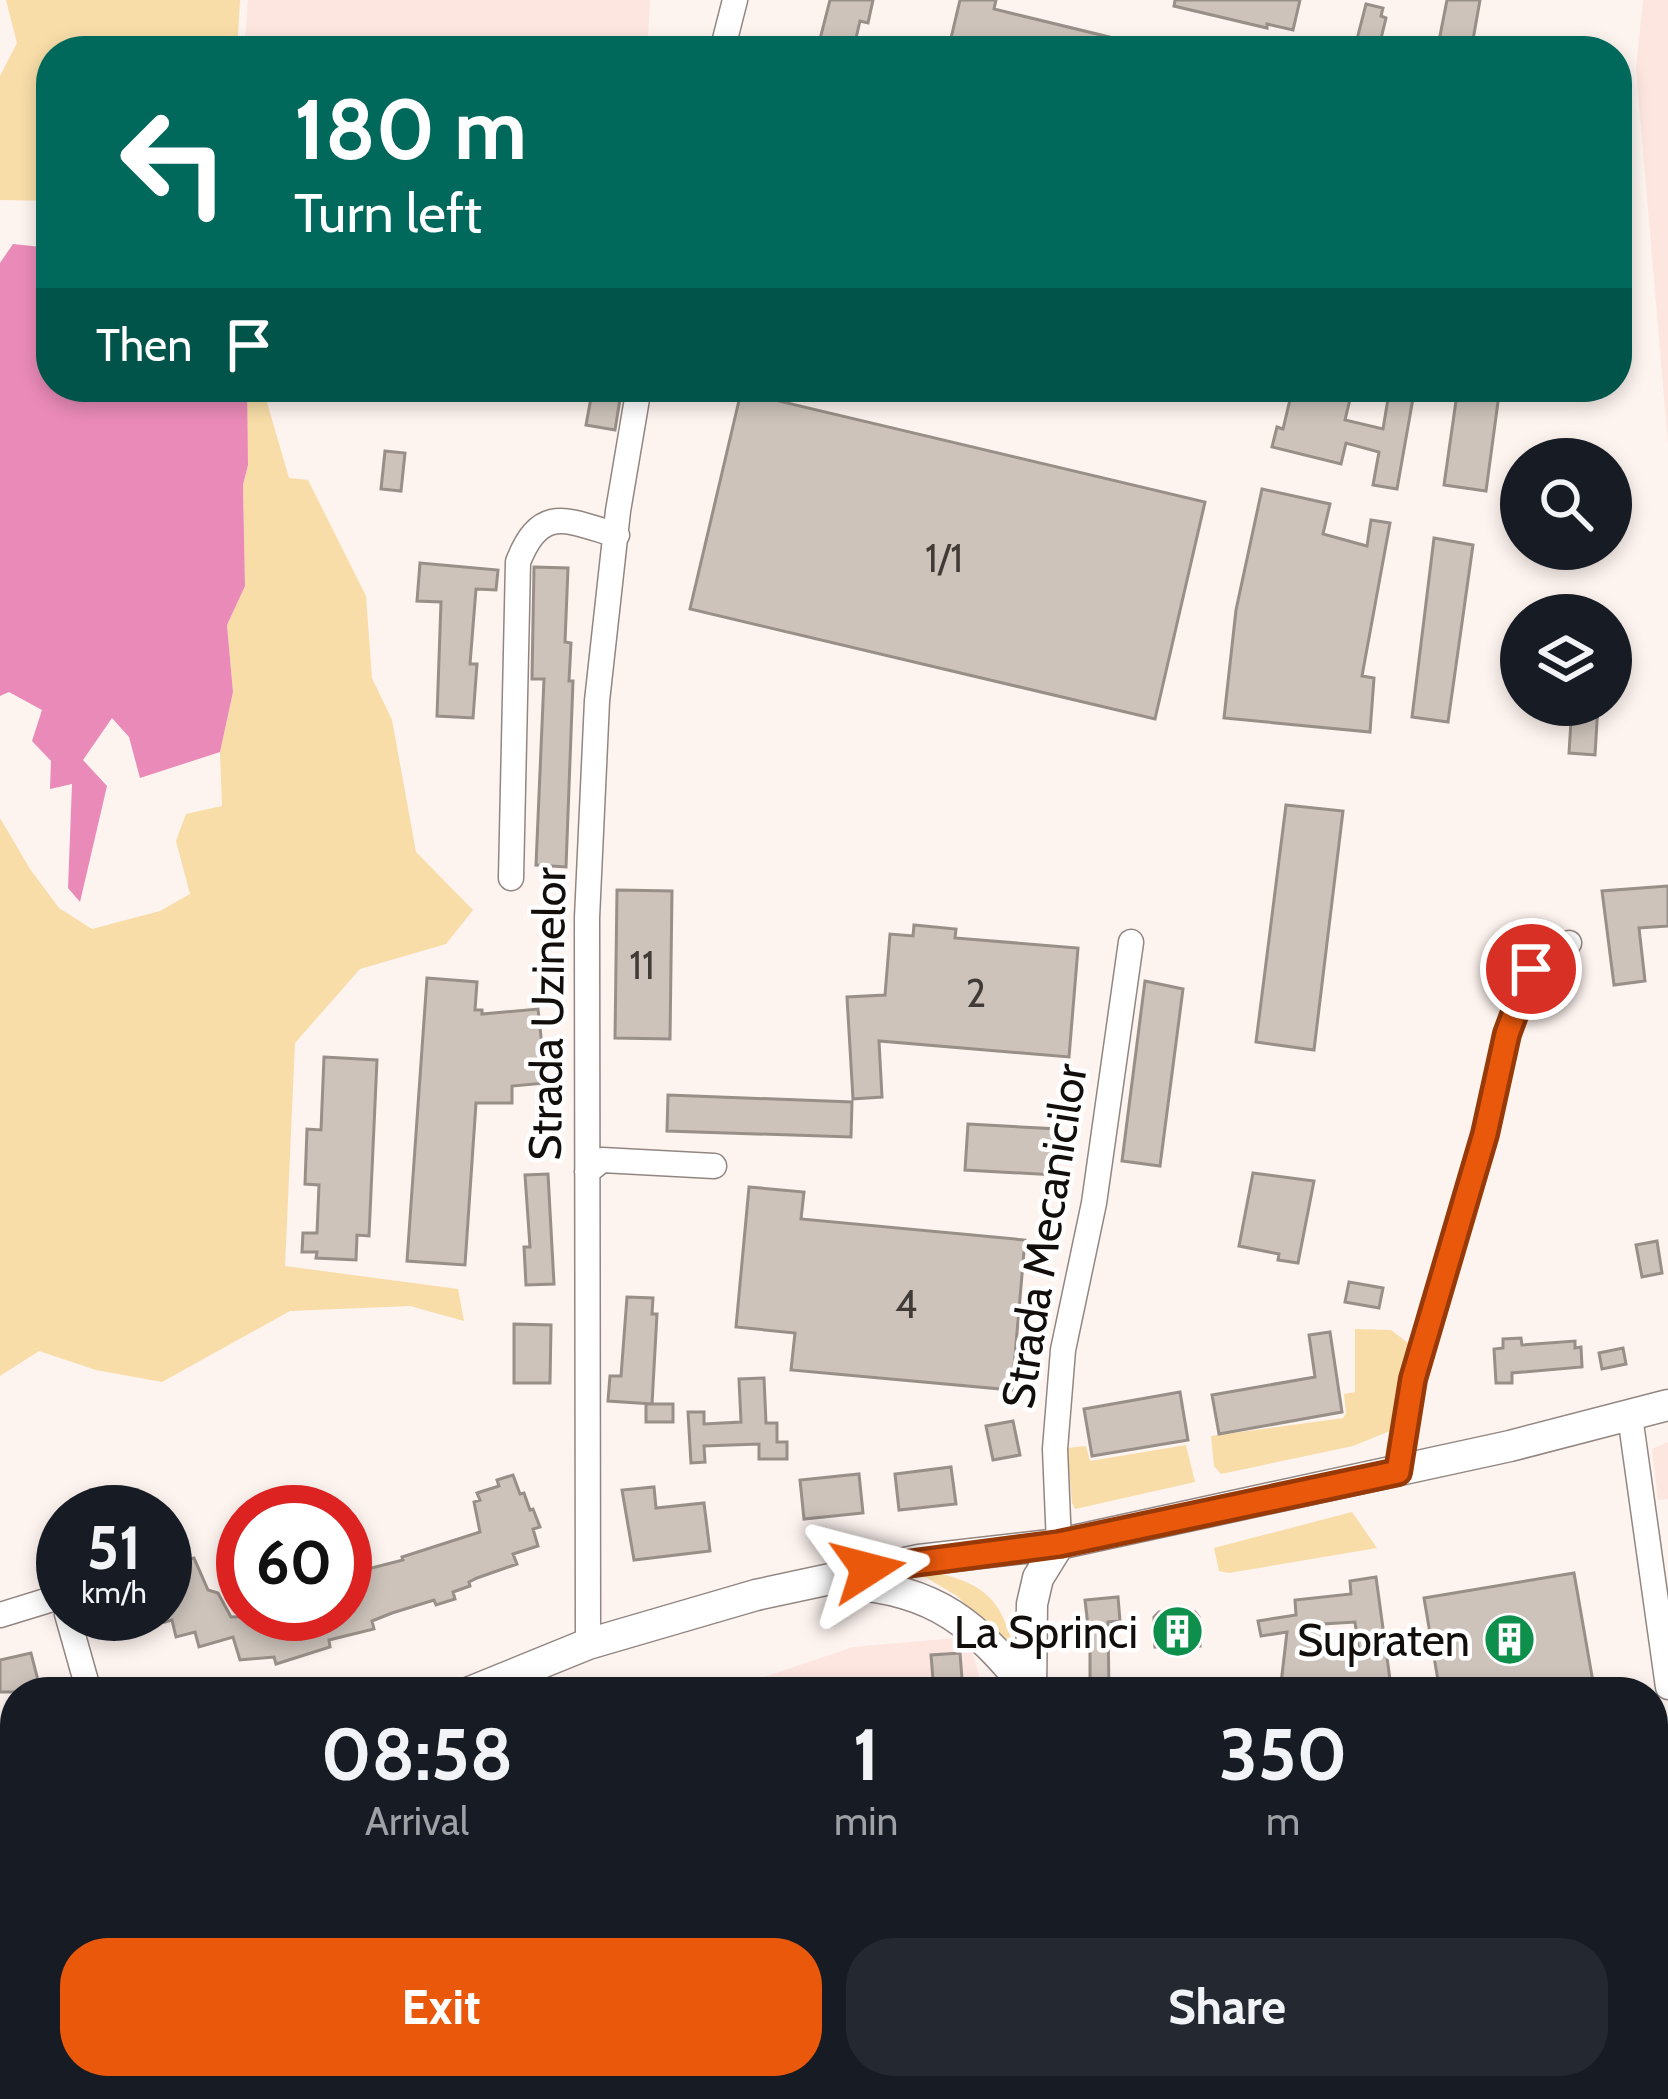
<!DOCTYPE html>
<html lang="en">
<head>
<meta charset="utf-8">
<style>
  body { margin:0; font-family:Cabin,sans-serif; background:#242831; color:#f1f3f6; height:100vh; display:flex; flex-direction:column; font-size:45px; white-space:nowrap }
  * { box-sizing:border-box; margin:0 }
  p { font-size:39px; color:#9ea1a6 }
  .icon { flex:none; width:66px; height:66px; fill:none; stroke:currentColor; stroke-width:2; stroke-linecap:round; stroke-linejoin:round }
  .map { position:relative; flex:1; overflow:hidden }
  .panel { position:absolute; left:0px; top:1677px; width:1668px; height:423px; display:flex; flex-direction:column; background:#171b24; border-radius:48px 48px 0 0; box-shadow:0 6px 18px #0003 }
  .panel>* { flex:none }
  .hud { position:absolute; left:36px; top:36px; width:1596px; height:366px; border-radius:48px; box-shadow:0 6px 18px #0003; background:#00695c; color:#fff; overflow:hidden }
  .controls { position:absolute; left:1500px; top:438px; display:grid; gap:24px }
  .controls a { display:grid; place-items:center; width:132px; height:132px; border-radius:50%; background:#171b24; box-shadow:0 6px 18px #0003; font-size:60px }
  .speed { position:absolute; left:36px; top:1485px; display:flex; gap:24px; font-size:60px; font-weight:700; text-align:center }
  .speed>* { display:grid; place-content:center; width:156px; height:156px; border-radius:50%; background:#171b24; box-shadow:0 6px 18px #0003; line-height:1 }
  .speed small { font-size:30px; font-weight:400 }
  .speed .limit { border:18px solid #d22; background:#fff; color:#111 }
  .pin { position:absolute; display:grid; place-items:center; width:102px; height:102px; color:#fff; margin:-51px; border:6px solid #fff; border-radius:50%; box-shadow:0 3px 12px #0007 }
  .me { position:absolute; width:132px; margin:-66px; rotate:81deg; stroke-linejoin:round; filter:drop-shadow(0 0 9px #0008) }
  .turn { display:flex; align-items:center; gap:42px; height:252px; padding:0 60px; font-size:54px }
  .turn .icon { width:156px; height:156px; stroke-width:2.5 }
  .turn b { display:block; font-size:84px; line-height:102px }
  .then { display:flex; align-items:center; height:114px; padding:0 60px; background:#0003; gap:24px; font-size:45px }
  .eta { display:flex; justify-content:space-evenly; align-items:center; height:204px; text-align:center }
  .eta b { font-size:72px; font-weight:700; line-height:84px }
  .primary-button { display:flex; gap:24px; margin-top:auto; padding:24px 60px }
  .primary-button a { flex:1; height:138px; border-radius:48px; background:#ea580c; color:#fff; font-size:48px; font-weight:700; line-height:138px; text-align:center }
  .primary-button a+a { background:#242831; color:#f1f3f6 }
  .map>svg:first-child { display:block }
  .built { fill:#fce6df }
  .green { fill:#f8dda8 }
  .water { fill:#ea8ab8 }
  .building { fill:#cdc3bb; stroke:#988f88; stroke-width:3; fill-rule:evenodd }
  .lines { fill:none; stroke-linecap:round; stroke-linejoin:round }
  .minor-casing { stroke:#928682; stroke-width:27 }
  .major-casing { stroke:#928682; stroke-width:33 }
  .minor { stroke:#fff; stroke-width:24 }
  .major { stroke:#fff; stroke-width:30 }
  .route-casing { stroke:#983908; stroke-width:30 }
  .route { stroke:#ea580c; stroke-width:21 }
  .labels { text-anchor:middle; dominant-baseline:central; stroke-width:9; stroke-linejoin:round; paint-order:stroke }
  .number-label { font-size:39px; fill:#413b38 }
  .street-label { font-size:45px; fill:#120e0c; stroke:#fff }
  .poi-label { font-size:45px; fill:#120e0c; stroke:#fff; text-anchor:end }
</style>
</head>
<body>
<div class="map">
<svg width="1668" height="2099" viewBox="0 0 1668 2099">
  <rect width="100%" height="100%" fill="#fdf3ef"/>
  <path class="built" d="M248,0H650L647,51H244Z
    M1643,0H1668V444L1636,68Z
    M1668,1442V1499L1658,1500L1652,1449Z
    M968,1637L984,1692H738V1686L853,1647Z
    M200,2085H579L577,2099H201Z"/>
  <path class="green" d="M6,0H240L237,51H51V201L0,200V76L17,43Z
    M266,399L289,478L308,480L366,596L372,678L392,720L416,852L473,910L446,944L360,969L295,1043L285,1266L458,1289L464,1321L410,1306L290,1311L162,1382L96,1370L39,1351L0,1376V818L30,869L59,908L92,929L160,911L190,894L176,841L186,814L222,806L220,752L233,692L227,625L245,586L243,485L248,465L245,402Z
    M1355,1329L1391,1330L1412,1346L1390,1431L1353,1446L1221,1474L1214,1466L1211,1436L1343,1418L1346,1413L1344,1394L1355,1392Z
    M1186,1445L1195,1482L1075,1509L1072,1503L1067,1448L1086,1446L1090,1461Z
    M1352,1512L1377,1548L1229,1573L1219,1571L1214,1548Z
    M938,1573C991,1586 1002,1604 1016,1655L957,1596L922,1575Z
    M898,2085H1000V2099H899Z"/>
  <path class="water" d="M13,244L51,248V387H247L248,465L243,485L245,586L227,625L233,692L220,752L140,778L129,737L112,718L83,760L107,786L80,902L68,888L72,784L50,789L51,761L32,741L42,710L9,692L0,696V263Z"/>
  <path class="building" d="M830,0H873L868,23L860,21L853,51H817Z
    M960,0H996L994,9L1142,45L1141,51H948Z
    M1175,0H1300L1293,30L1267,24V28L1174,6Z
    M1447,0H1480L1471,51H1437Z
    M1366,4L1383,8L1381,16L1386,18L1378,51H1354Z
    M593,387H622L615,430L586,425Z
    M1293,387H1353L1345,420L1383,429L1390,387H1415L1397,489L1373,485L1379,452L1346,443L1341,464L1272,447L1277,427L1283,429Z
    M1458,387H1500L1486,491L1444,485Z
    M741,392L1205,502L1155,719L690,609Z
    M385,451L405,453L401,491L381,489Z
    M1262,489L1330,504L1323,534L1367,546L1371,520L1390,523L1362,676L1374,678L1370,732L1224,718L1236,610Z
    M1434,538L1473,545L1448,722L1412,717Z
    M420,563L498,570L496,590L476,589L470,664H477L473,718L437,716L441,602L417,601Z
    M534,567L568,568L565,642L571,643L569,681H573L566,867L536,865L544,679H532Z
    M1572,705H1598L1595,755L1569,753Z
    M1286,805L1343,811L1314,1050L1256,1042Z
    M1668,886V926L1639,928L1645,981L1614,985L1602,891Z
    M617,890L672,891L670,1039L615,1038Z
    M914,925L956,929L955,938L1078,948L1069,1057L879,1041L882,1097L853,1099L847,997L885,995L890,934L913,936Z
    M427,978L477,982L475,1010H482V1014L538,1009L546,1083L512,1086V1103H476L465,1265L407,1261Z
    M1145,981L1183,989L1160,1166L1122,1161Z
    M324,1057L377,1060L369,1236L357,1235L356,1260L316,1258L317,1252H302L303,1233H317L319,1185L305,1184L307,1129L321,1130Z
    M668,1095L852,1102L851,1137L667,1131Z
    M968,1124L1058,1129L1055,1175L965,1170Z
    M1253,1173L1314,1181L1298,1263L1278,1260L1279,1254L1239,1246Z
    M548,1174L554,1284L526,1285L524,1247H530L525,1175Z
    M749,1187L804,1192L801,1219L1025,1240L1012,1390L791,1370L795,1333L736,1327Z
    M1657,1241L1662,1273L1642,1277L1636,1245Z
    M1349,1282L1383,1288L1379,1308L1345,1302Z
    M627,1297L653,1298L652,1314H657L652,1404L608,1401L610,1376H621Z
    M514,1324L551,1325L550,1383H514Z
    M1330,1332L1342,1412L1219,1434L1212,1395L1315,1377L1309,1335Z
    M1521,1338L1522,1345L1575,1341V1348L1581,1347L1582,1367L1512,1373V1383H1496L1494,1349L1503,1348V1339Z
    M1623,1348L1626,1364L1602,1369L1599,1353Z
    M764,1378L766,1423H777V1442H787V1459H759V1444L704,1446L705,1462L691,1463L688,1412H704V1424L741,1422L739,1379Z
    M1180,1392L1188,1440L1092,1456L1084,1409Z
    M646,1404H673V1422H646Z
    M1013,1421L1020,1455L993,1460L986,1426Z
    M951,1467L956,1504L899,1510L895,1474Z
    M859,1474L863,1513L804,1519L800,1480Z
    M513,1475L520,1494L524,1493L530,1510L533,1509L540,1527L533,1529L538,1546L513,1554L517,1564L477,1578L469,1582L470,1586L453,1592L455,1599L436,1605L434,1600L392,1613L372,1621L374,1629L329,1640L330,1647L276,1664L274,1657L240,1660L233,1637L199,1647L195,1632L176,1637L172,1620L165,1622V1566L194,1558L208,1590L218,1593L231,1617L345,1614L348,1574L403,1560L402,1557L480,1532L474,1502L480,1500L477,1493L499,1486L497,1480Z
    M654,1487L656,1508L704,1503L710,1551L634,1560L622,1490Z
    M1574,1573L1593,1682L1533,1692H1440L1424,1598Z
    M1376,1577L1391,1687L1384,1688V1692H1280L1287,1632L1261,1636L1258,1621L1296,1615L1295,1600L1351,1594L1350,1581ZM1355,1622L1359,1653L1326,1654L1323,1624Z
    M1118,1597L1120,1621L1108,1622L1109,1692H1090V1645H1077L1078,1625L1088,1626L1085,1600Z
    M1159,1612H1195L1199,1617L1200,1646L1155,1647L1154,1617Z
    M31,1653L41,1692H0V1660Z
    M960,1653L963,1692H934L931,1655Z"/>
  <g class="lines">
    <defs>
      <path id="minor" d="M722,51L735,0
        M511,878L518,562C541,503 568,521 617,535
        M587,1172L602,1160L714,1166
        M1630,1416L1668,1687
        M1398,1472L1413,1379L1485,1134L1507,1035L1531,969L1550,948L1569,943
        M58,1536L62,1596
        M1059,1544L1055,1449L1063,1350L1094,1203L1131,942
        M67,1614L89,1692
        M0,1615L62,1596L63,1601
        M588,1644L587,918L597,701L618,511L639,387
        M1653,2035L1668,2032"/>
      <path id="major" d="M847,1584C935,1589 977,1625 1030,1692
        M470,1692L588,1644L756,1595L919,1560L1059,1544L1510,1446L1668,1405
        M1031,1692L1032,1604L1038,1578L1059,1544
        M0,1869L15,1863
        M1044,2085V2099"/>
    </defs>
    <use href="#minor" class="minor-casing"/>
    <use href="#major" class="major-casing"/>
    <use href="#minor" class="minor"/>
    <use href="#major" class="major"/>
  </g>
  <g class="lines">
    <defs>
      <path id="route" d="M868,1569L1059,1544L1398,1472L1413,1379L1485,1134L1507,1034L1531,969"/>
    </defs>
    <use href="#route" class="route-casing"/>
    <use href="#route" class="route"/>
  </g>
  <defs>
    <symbol id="building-disc" viewBox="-11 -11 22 22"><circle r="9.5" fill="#0f8f4c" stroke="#fff"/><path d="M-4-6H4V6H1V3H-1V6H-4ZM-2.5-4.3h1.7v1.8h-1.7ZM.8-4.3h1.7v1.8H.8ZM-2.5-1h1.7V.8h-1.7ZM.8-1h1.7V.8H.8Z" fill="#fff"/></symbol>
  </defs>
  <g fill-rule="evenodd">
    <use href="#building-disc" x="1148" y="1602" width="59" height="59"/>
    <use href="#building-disc" x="1480" y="1610" width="59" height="59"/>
  </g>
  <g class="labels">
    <g class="number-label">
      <text x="944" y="558">1/1</text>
      <text x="642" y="965">11</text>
      <text x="976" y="993">2</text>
      <text x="906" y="1304">4</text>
    </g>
    <g class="street-label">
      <text transform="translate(547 1014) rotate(-89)">Strada Uzinelor</text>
      <text transform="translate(1044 1236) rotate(-81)">Strada Mecanicilor</text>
    </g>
    <g class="poi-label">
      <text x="1138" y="1632">La Sprinci</text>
      <text x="1470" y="1640">Supraten</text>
    </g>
  </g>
</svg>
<div class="controls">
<a><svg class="icon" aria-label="search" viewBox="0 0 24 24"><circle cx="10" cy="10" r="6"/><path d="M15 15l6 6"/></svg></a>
<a><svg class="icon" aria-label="layers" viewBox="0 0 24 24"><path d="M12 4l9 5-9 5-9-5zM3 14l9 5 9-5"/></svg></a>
</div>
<div class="speed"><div>51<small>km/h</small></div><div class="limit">60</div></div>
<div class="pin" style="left:1531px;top:969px;background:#d93025"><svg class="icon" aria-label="arrive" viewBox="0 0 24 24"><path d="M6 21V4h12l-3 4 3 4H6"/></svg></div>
<svg class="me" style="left:868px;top:1569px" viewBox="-20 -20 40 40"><path d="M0-17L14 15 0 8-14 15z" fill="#ea580c" stroke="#fff" stroke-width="4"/></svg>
<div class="hud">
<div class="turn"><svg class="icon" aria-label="left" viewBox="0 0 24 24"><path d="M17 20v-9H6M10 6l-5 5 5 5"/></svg><div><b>180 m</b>Turn left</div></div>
<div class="then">Then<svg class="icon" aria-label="arrive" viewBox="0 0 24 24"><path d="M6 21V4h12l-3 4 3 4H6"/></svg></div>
</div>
<section class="panel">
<div class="eta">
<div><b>08:58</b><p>Arrival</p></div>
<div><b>1</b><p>min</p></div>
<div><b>350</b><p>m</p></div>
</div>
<div class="primary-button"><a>Exit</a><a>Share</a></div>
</section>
</div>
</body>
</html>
